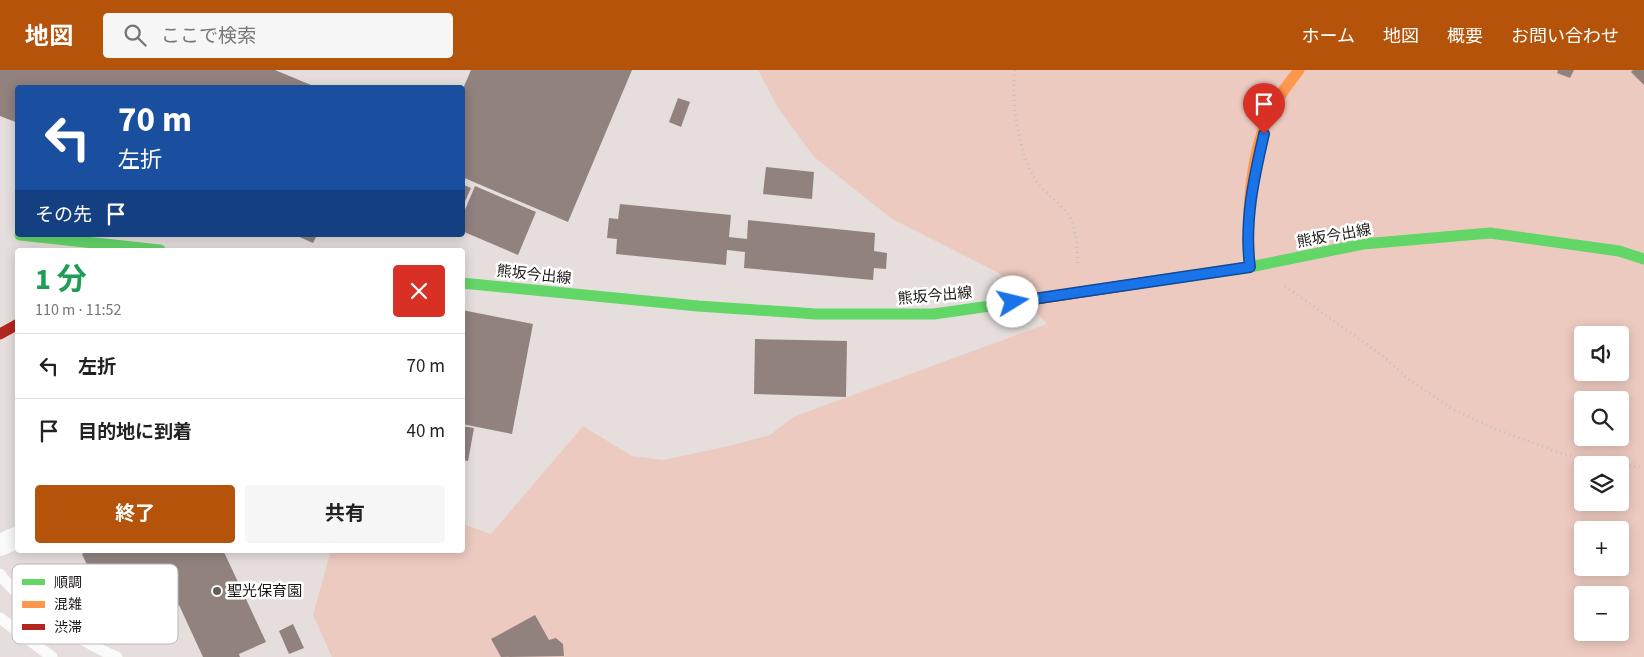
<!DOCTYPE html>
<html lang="ja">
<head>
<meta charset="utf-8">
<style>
  body { margin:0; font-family:"Source Sans 3","Noto Sans JP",sans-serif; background:#f6f6f6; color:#222; height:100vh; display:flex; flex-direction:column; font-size:19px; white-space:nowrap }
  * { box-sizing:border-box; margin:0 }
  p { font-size:16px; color:#767676 }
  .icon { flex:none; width:28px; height:28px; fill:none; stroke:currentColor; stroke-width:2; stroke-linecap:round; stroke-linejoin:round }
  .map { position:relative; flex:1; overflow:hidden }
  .details { position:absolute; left:15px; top:178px; width:450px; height:305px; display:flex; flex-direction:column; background:#fff; border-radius:5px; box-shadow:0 2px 12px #0003 }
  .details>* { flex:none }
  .banner { position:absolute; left:15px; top:15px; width:450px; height:152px; border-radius:5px; box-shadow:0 2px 12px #0003; background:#1a4fa0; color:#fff; overflow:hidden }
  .buttons { position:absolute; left:1574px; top:256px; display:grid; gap:10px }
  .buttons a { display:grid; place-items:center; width:55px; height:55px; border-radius:5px; background:#fff; box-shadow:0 2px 12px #0003; font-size:25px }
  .pin { position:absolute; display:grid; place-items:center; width:42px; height:42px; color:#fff; margin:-51px -21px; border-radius:50% 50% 50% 0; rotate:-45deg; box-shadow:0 0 5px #0007 }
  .pin .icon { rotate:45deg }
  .me { position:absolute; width:55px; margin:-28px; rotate:81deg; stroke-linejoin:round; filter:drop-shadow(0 0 4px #0008) }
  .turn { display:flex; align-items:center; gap:18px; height:105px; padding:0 20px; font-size:22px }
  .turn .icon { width:65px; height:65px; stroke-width:2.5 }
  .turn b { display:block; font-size:35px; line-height:42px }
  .then { display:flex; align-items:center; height:48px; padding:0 20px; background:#0003; gap:10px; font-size:19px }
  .round { display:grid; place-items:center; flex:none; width:52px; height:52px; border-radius:5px; background:#f6f6f6 }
  .overview { display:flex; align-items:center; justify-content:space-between; height:85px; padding:0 20px }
  h1 { font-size:30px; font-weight:700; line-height:38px; color:#1e9e55 }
  .cta { display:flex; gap:10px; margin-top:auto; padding:10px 20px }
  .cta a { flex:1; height:58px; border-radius:5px; background:#b45309; color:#fff; font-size:20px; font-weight:700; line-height:58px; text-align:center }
  .cta a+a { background:#f6f6f6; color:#222 }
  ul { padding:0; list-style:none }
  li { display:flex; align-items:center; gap:15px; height:65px; padding:0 20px; border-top:1px solid #e0e0e0 }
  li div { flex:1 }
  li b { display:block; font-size:19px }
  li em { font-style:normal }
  header { display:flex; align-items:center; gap:30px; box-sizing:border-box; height:70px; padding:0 25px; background:#b45309; color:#fff }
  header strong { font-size:24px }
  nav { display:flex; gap:28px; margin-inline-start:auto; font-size:18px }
  .search { width:350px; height:45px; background:#f6f6f6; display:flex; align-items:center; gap:12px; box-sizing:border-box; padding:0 18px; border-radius:5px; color:#767676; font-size:19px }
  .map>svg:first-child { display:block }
  .green { fill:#edcac0; fill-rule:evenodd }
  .building { fill:#91827e }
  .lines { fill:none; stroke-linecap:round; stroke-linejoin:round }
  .path { stroke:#c2c0bf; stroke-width:3; stroke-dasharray:1 4; stroke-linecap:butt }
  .lane { stroke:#fbfafa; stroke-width:11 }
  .street { stroke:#fbfafa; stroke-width:22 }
  .fast { stroke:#63d668; stroke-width:11 }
  .slow { stroke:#ff974d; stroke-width:11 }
  .jam { stroke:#b3261e; stroke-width:11 }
  .route-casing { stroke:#114b97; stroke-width:12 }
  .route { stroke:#1a73e8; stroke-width:9 }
  .poi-dot { fill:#625d5b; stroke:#fff; stroke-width:2 }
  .labels { text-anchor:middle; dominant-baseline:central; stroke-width:5; stroke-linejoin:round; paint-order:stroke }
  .street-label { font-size:15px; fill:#1b1715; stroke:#fff }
  .poi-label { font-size:15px; fill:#1b1715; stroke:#fff; text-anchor:start }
  .key { fill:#fff; stroke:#bbb9b9; stroke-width:1 }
  .key-label { font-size:14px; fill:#1b1715 }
</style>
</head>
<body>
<header>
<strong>地図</strong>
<div class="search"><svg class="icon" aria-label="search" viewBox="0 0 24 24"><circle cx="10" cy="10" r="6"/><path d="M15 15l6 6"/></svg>ここで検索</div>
<nav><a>ホーム</a><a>地図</a><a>概要</a><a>お問い合わせ</a></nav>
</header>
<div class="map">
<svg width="1644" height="587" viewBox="0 0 1644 587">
  <rect width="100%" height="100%" fill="#e5dedc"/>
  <path class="green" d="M758,0H1644V587H332L313,545L331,480H462L463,454L491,464L583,356L632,386L663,390L729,376L770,365L793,347L1047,254L999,203L892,149L814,87L778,38ZM1582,265H1620V302H1582ZM1582,330H1620V368H1582ZM1582,395H1620V432H1582ZM1582,460H1620V498H1582ZM1582,525H1620V562H1582Z"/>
  <path class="building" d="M0,0H275L311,15L310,18H18V53L0,46Z
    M471,0H632L568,152L462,107V21Z
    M1558,0H1574L1570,8L1557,3Z
    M1633,0H1644V15L1631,2Z
    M678,28L690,32L681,57L669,52Z
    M766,97L814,102L812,129L763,124Z
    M462,114L471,118L462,138Z
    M475,116L536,142L518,185L462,161V147Z
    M620,134L731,145L729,167L747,169L748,150L875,163L874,181L887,183L886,199L874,198L873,210L744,198L745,182L727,180L726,195L616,184L617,169L607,168L609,148L618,149Z
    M295,165H317L313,173Z
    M462,240L533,254L512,364L462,354Z
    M755,269L847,271L846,327L754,324Z
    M462,356L474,358L468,391L462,390Z
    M90,480H223L266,572L239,584L240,587H203L179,535L119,563L103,528L97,531L87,508L92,506L82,484Z
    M535,545L549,570L556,568L563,574L564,586L501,587L491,569Z
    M293,554L304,578L289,584L279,561Z"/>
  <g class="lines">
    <path class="path" d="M1015,0C1010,28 1020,89 1037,112C1046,125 1063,134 1071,149C1077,162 1077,181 1078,195
      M1285,216L1384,287L1406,307L1452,339L1498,360L1563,384L1598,393L1644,397"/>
    <path class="lane" d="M0,504C16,529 88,576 117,587
      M0,548L52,587"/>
    <path class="street" d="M0,475L18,467"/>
    <path class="fast" d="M20,165L160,180
      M1148,212L1250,197L1363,174L1490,163L1619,181L1644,189
      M462,213L698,236L816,244H934L1004,234"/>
    <path class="slow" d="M1250,197C1246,151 1249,88 1269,45C1277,28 1288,14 1299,0"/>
    <path class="jam" d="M1004,234L1148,212
      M0,264L18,254"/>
  </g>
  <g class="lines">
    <defs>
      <path id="route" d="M1013,232L1250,197C1244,152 1254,107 1264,64"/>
    </defs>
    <use href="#route" class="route-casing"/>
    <use href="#route" class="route"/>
  </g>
  <circle class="poi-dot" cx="217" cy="521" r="5"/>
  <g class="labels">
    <g class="street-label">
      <text transform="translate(1334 166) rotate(-10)">熊坂今出線</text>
      <text transform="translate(534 205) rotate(6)">熊坂今出線</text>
      <text transform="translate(935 226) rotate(-5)">熊坂今出線</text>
    </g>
    <g class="poi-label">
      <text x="227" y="521">聖光保育園</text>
    </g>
  </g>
  <rect x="12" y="494" width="166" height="80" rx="8" class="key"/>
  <rect x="22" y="509" width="23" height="6" fill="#63d668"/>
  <rect x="22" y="531" width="23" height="7" fill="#ff974d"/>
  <rect x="22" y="554" width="23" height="6" fill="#b3261e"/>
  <g class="key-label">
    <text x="54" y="517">順調</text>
    <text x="54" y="539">混雑</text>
    <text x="54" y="562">渋滞</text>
  </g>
</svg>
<div class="buttons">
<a><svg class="icon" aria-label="sound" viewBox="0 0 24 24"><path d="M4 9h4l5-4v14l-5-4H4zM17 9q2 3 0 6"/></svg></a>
<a><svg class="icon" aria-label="search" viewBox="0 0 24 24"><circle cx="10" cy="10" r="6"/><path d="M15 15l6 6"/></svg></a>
<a><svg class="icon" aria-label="layers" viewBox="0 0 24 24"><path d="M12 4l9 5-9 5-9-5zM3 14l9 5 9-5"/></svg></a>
<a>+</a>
<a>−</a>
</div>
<div class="pin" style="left:1264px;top:64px;background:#d93025"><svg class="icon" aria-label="arrive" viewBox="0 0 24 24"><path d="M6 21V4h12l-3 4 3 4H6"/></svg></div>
<svg class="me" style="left:1013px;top:232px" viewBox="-20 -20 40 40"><circle r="19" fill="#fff"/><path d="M0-13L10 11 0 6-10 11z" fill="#1a73e8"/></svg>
<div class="banner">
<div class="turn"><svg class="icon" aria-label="left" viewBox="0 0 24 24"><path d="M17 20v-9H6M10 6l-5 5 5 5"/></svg><div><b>70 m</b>左折</div></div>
<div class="then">その先<svg class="icon" aria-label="arrive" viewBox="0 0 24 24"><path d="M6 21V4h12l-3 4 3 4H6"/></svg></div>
</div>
<section class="details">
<div class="overview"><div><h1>1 分</h1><p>110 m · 11:52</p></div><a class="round" style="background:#d93025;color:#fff"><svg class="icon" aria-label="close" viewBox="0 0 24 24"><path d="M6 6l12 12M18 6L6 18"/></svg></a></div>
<ul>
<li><svg class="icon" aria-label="left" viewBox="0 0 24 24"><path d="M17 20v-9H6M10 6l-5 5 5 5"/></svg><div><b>左折</b></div><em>70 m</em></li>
<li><svg class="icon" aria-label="arrive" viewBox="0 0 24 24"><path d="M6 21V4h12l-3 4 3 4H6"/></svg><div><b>目的地に到着</b></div><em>40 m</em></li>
</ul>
<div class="cta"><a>終了</a><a>共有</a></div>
</section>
</div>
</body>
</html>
